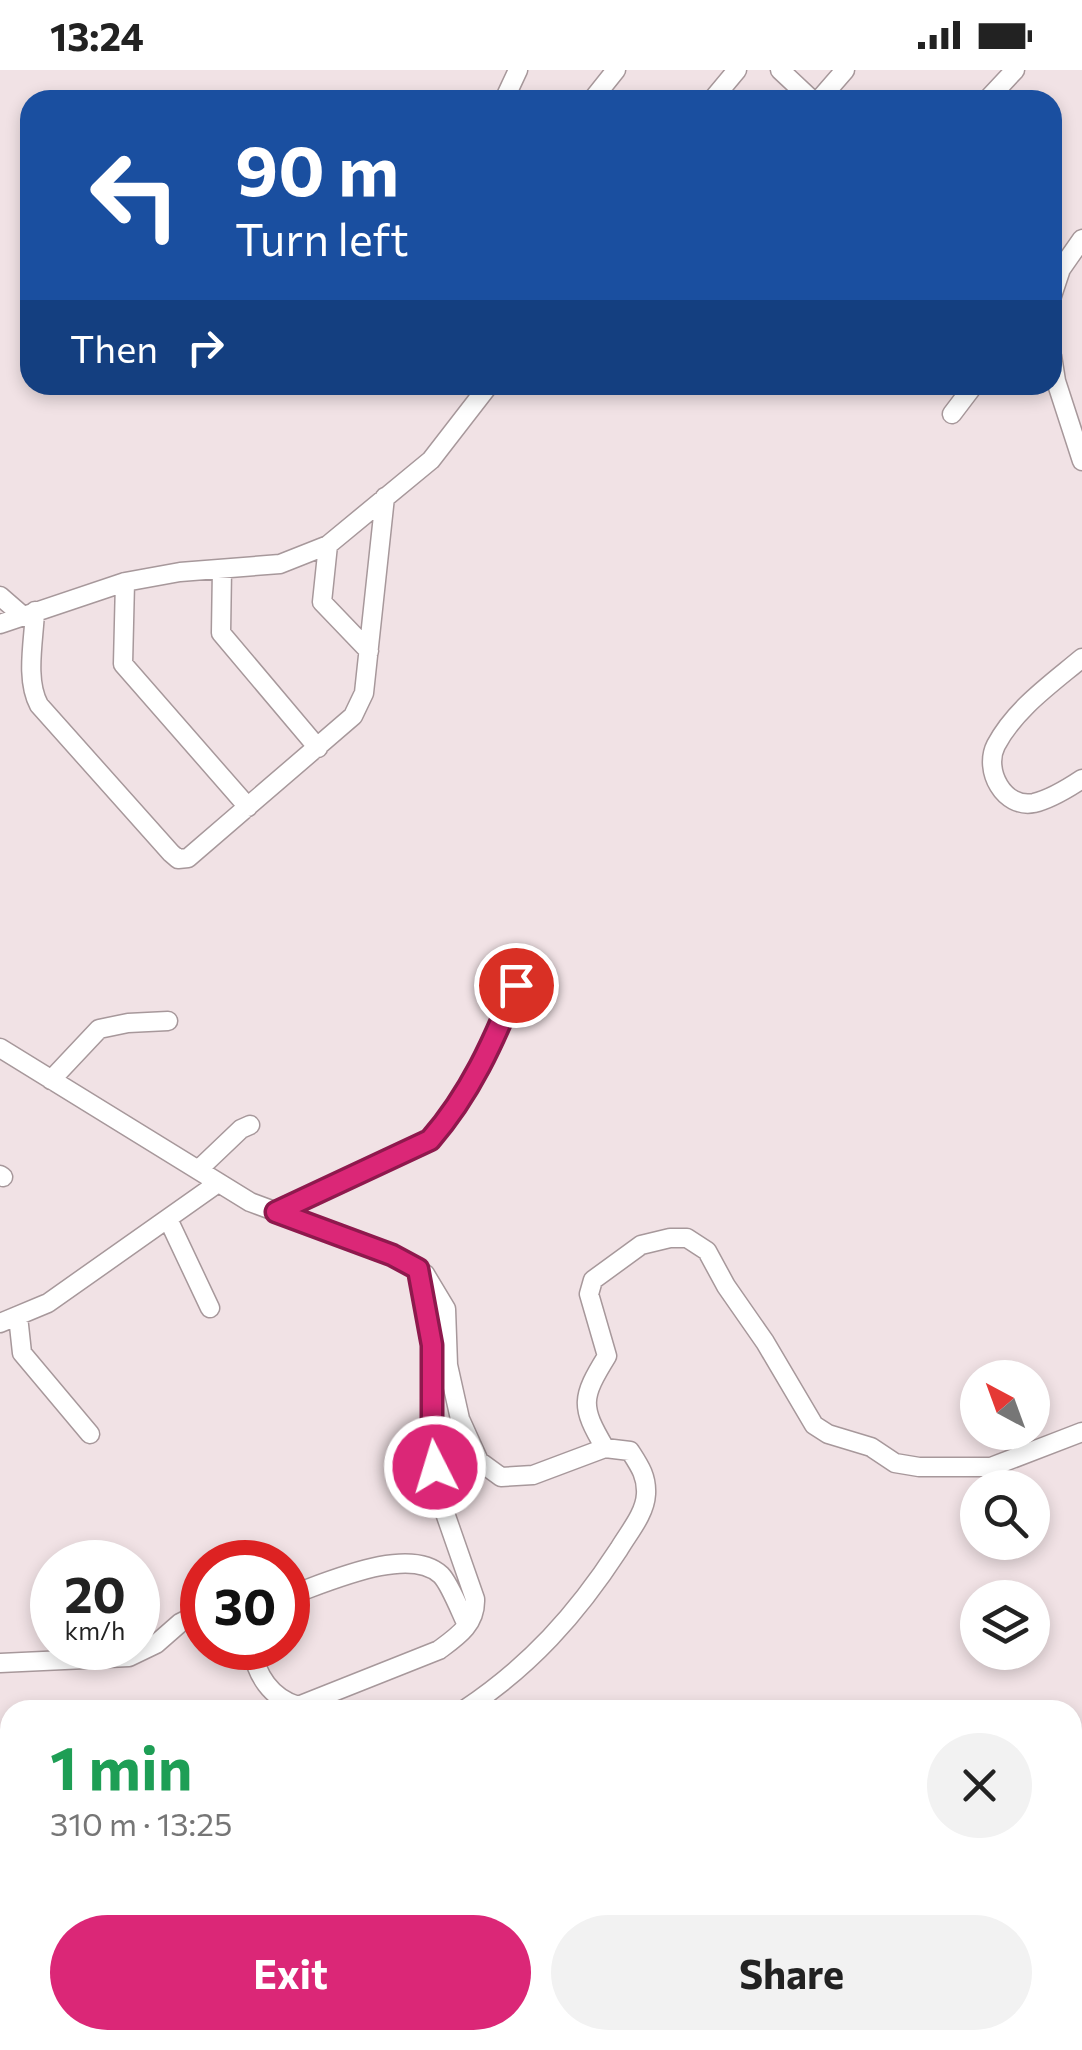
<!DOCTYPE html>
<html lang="en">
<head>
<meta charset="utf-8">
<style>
  body { margin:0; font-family:Commissioner,sans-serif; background:#f2f2f2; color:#222; height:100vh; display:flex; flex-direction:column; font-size:38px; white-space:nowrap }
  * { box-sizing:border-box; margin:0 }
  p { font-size:32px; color:#767676 }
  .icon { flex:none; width:55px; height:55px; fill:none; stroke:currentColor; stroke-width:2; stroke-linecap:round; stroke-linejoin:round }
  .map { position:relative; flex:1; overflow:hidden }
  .drawer { position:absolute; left:0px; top:1630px; width:1082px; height:350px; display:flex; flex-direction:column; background:#fff; border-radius:30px 30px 0 0; box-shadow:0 5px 15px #0003 }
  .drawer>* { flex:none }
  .hud { position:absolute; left:20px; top:20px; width:1042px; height:305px; border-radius:30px; box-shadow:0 5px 15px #0003; background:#1a4fa0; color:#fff; overflow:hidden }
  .needle { width:65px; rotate:319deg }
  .buttons { position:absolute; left:960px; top:1290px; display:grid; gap:20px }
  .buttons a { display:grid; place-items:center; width:90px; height:90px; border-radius:50%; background:#fff; box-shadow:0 5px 15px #0003; font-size:50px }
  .speed { position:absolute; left:30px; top:1470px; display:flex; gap:20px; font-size:50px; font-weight:700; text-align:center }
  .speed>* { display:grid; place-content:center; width:130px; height:130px; border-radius:50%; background:#fff; box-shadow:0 5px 15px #0003; line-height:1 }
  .speed small { font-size:25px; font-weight:400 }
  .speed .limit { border:15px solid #d22; background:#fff; color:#111 }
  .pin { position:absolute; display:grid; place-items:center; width:85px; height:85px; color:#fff; margin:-42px; border:5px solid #fff; border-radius:50%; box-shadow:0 2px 10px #0007 }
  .me { position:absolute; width:110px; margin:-55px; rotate:355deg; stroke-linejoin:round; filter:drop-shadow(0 0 8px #0008) }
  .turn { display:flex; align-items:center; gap:35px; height:210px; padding:0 50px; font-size:45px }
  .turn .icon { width:130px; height:130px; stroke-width:2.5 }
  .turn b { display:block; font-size:70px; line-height:85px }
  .then { display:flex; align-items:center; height:95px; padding:0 50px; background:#0003; gap:20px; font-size:38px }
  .round { display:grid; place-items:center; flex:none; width:105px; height:105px; border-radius:52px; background:#f2f2f2 }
  .overview { display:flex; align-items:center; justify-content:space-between; height:170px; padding:0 50px }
  h1 { font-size:60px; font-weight:700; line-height:75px; color:#1e9e55 }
  .button { display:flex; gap:20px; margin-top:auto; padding:20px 50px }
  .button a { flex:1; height:115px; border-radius:60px; background:#db2777; color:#fff; font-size:40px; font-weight:700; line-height:115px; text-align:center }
  .button a+a { background:#f2f2f2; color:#222 }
  .status { display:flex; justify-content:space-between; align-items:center; height:70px; padding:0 50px; background:#fff; direction:ltr }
  .status svg { height:28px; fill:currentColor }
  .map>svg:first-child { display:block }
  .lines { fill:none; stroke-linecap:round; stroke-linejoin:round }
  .stream { stroke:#dcc0e5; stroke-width:5 }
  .minor-casing { stroke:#a7989b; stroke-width:21 }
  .minor { stroke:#fff; stroke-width:18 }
  .route-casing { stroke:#8e194d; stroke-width:25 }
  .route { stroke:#db2777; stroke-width:18 }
</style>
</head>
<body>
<div class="status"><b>13:24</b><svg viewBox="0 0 49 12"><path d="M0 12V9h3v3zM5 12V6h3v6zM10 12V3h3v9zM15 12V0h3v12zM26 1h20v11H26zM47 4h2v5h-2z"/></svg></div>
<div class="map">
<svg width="1082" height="1980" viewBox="0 0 1082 1980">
  <rect width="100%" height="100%" fill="#f1e2e5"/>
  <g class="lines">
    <path class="stream" d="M1072,1916L1082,1929
      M143,1980L147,1970"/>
    <defs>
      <path id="minor" d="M780,0L812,30
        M504,30L518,0
        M592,30L616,0
        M712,30L737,0
        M819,30L845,0
        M987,30L1015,0
        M1052,226L1061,199L1082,169
        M1052,286L1056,311L1082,391
        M952,344L974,315
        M328,475L322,532L369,581
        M222,499L221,563L318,678
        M125,512L123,594L248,737
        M0,526L23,546
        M35,541C34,570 25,609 39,635L171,783L178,789L188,788L353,646L364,623L385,427
        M0,554L125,512L180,502L280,494L328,475L431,390L489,315
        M1082,588C1051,614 1015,639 996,675C983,700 1004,739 1034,733C1051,729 1067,719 1082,709
        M0,978L250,1132L393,1185L425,1204L446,1239L448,1295L460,1349L479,1391L501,1407L533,1405L605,1378L630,1381C639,1395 647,1406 646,1424C645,1444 629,1462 619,1479C576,1545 530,1596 464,1640
        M51,1010L99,959L128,953L168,951
        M198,1100L241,1059L250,1055
        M0,1105L3,1107
        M277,1143L430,1070C470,1024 493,971 516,915
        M168,1149L210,1238
        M18,1246L22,1283L90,1364
        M0,1253L48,1233L218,1113
        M605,1378C580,1336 581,1328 607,1286L589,1224L593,1210L641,1175L670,1168H687L707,1181L726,1216L765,1272L814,1355L828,1364L871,1377L895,1393L919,1397H991L1082,1362
        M288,1526C324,1514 408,1474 441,1505C450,1514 461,1543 467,1555
        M252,1578C256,1605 271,1628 298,1636L439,1580C458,1566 476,1554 475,1529L438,1423L432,1370V1275L418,1200
        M0,1593L129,1587L156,1574L180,1553L202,1542
        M554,1980L559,1970
        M692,1980L706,1970
        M826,1980L827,1970"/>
    </defs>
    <use href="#minor" class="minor-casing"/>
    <use href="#minor" class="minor"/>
  </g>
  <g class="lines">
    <defs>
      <path id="route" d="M435,1397L432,1370V1275L418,1199L392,1185L276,1142L430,1070C470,1024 494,971 516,915"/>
    </defs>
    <use href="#route" class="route-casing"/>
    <use href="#route" class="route"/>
  </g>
</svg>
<div class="buttons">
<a><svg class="needle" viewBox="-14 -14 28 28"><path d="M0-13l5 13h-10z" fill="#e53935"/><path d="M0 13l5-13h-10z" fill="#767676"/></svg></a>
<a><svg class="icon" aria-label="search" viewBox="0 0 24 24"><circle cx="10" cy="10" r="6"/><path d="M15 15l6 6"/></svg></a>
<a><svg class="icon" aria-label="layers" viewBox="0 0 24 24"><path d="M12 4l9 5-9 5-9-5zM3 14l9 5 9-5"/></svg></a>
</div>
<div class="speed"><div>20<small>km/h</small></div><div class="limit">30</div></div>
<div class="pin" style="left:516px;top:915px;background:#d93025"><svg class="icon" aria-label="arrive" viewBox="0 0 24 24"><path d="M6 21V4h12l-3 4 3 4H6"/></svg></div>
<svg class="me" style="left:435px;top:1397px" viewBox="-20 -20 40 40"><circle r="17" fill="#db2777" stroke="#fff" stroke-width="3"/><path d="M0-11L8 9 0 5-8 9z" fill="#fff"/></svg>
<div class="hud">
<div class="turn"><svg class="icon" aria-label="left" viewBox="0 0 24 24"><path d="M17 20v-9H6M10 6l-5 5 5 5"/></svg><div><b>90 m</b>Turn left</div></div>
<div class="then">Then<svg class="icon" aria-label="right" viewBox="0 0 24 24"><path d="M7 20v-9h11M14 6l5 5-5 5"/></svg></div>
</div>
<section class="drawer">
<div class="overview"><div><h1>1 min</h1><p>310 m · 13:25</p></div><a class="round"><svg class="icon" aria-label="close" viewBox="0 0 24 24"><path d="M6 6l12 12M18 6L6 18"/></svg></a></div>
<div class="button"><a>Exit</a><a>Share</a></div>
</section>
</div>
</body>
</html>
